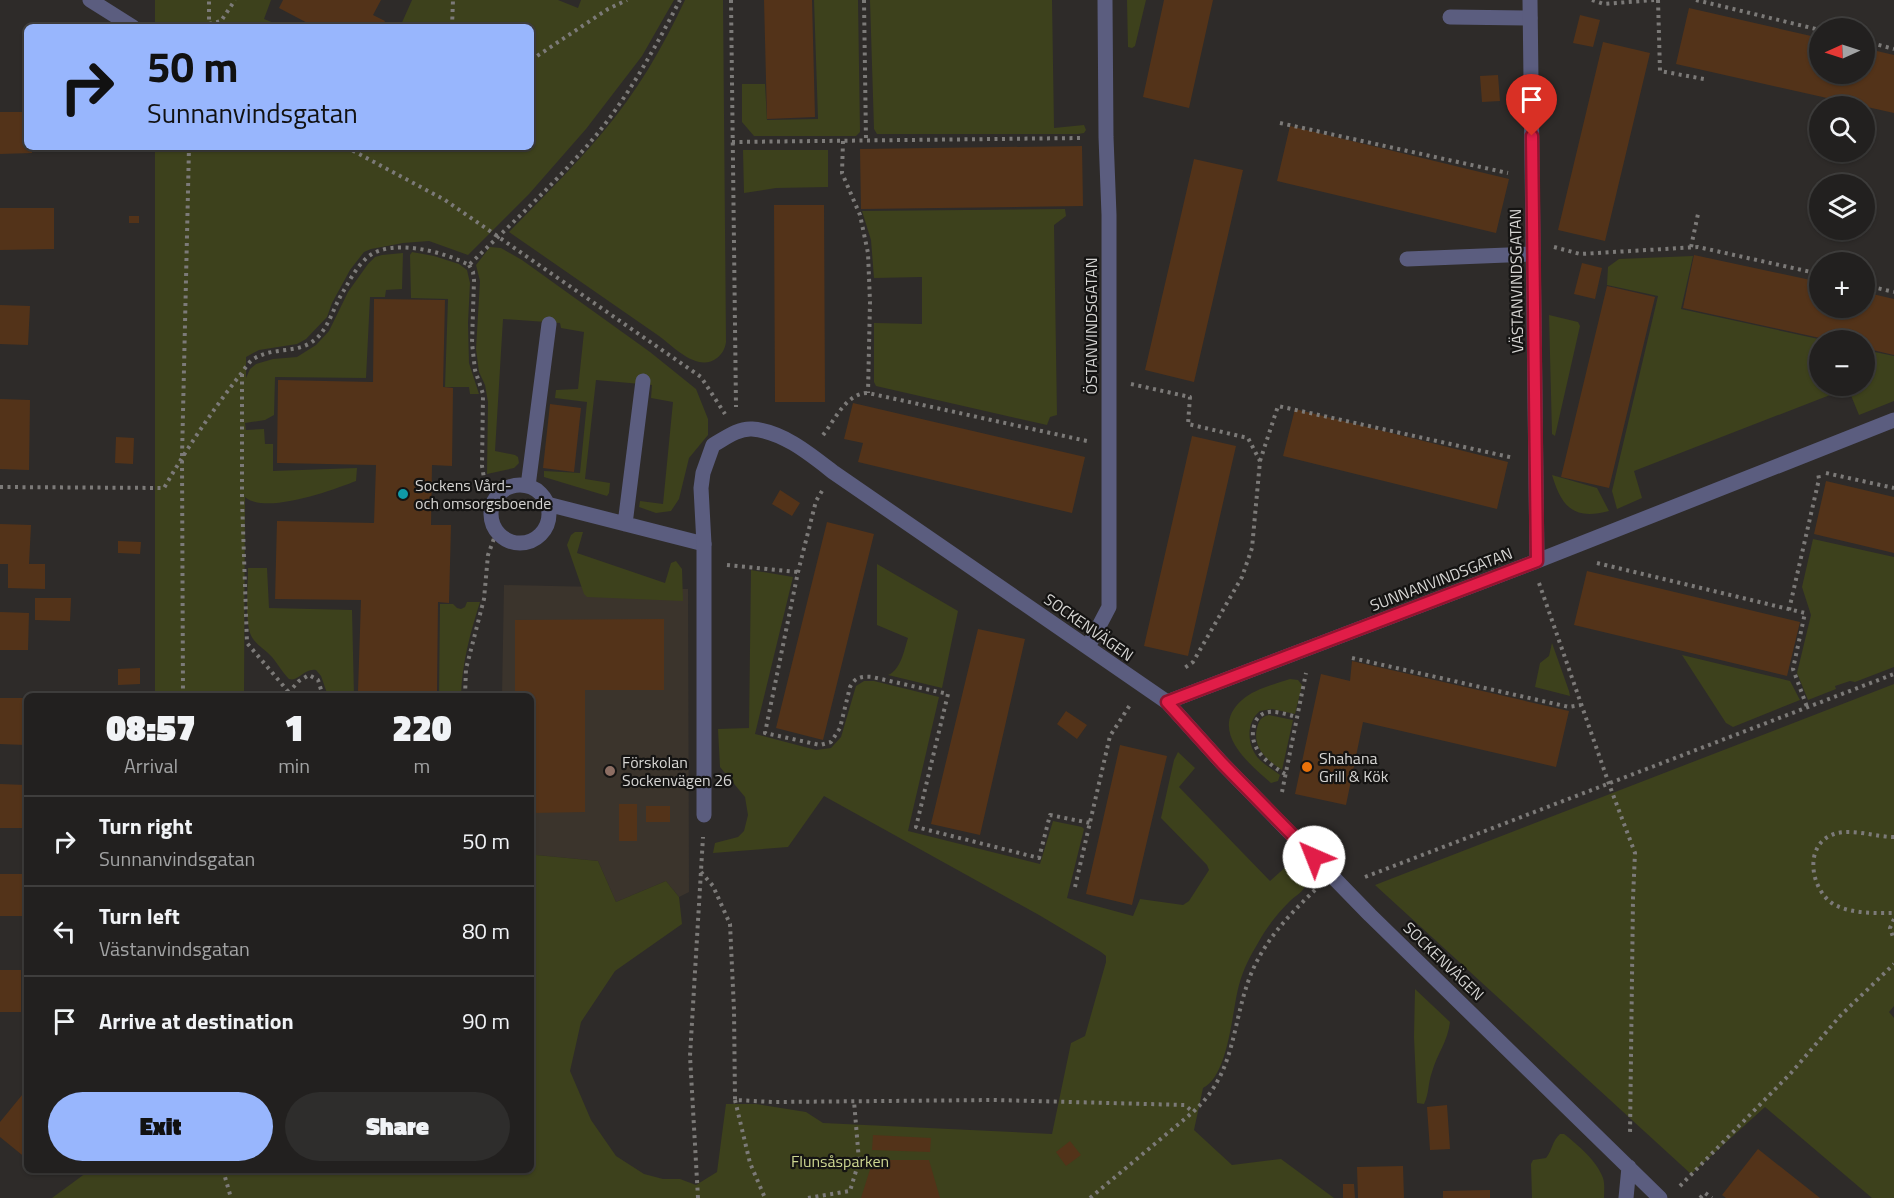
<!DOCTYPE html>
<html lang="en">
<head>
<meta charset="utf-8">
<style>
  body { margin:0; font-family:"Titillium Web",sans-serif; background:#2e2d2c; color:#f1f3f6; height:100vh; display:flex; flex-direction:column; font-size:22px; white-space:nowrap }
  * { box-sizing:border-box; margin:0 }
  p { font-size:20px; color:#a2a3a4 }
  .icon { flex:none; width:33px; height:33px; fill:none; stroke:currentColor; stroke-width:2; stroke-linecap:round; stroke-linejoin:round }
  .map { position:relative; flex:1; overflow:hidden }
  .details { position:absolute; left:24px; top:693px; width:510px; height:480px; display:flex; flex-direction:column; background:#22201f; border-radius:9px; box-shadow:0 2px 4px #0004,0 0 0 2px #3f3e3d }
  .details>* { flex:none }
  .hud { position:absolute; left:24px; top:24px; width:510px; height:126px; border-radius:9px; box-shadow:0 2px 4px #0004,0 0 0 2px #3f3e3d; background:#98b6fd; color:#111; overflow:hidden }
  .needle { width:39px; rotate:267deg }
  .fabs { position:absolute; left:1809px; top:18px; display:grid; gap:12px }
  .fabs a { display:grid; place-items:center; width:66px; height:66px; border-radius:50%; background:#22201f; box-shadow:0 2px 4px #0004,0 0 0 2px #3f3e3d; font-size:30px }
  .pin { position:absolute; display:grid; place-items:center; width:51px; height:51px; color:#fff; margin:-62px -26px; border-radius:50% 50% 50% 0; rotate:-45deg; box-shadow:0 0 6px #0007 }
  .pin .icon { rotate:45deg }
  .me { position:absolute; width:66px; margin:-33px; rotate:316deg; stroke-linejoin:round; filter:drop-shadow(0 0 4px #0008) }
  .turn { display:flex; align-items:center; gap:21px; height:126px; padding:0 24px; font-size:27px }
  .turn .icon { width:78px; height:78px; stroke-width:2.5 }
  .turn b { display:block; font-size:42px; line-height:51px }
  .eta { display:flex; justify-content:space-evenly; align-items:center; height:102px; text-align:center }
  .eta b { font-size:36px; font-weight:800; line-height:42px }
  .cta { display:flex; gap:12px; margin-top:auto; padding:12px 24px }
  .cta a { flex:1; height:69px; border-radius:36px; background:#98b6fd; color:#111; font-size:24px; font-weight:800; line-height:69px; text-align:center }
  .cta a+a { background:#2e2d2c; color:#f1f3f6 }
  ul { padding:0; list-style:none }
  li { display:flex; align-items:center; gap:18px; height:90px; padding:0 24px; border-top:2px solid #3f3e3d }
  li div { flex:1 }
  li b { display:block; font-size:22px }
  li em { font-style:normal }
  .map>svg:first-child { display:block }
  .built { fill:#3b342c }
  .green { fill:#3d411c }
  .building { fill:#533319 }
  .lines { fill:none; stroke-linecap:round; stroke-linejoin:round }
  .path { stroke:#7c7a78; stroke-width:4; stroke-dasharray:3 4.5; stroke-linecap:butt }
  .lane { stroke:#5b5d7f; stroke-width:15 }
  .street { stroke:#5b5d7f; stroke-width:15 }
  .route-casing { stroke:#92132f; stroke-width:15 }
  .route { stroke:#e11d48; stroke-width:10 }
  .culture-dot { fill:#0f9aa8; stroke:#151413; stroke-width:2 }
  .food-dot { fill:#e8710a; stroke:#151413; stroke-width:2 }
  .education-dot { fill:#8d6e63; stroke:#151413; stroke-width:2 }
  .labels { text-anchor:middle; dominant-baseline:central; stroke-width:4.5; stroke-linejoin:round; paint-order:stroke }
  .street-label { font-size:16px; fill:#d6d5d3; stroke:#151413 }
  .poi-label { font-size:16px; fill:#d6d5d3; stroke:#151413; text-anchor:start }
  .park-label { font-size:16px; fill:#cdd691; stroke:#151413 }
</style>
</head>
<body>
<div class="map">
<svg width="1894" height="1198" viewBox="0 0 1894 1198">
  <rect width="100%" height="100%" fill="#2e2b29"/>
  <path class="built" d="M504,585L688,589L689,892L679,897L666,881L616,902L598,861L536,855L531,846V696H502Z"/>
  <path class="green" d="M155,0H271L264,19L284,27H155Z
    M412,0H558L578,8L581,0H674L642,56L586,129L529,194L468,255L429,241L403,243L371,249L364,252L350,270L332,303L327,317L306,339L297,344L259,350L246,357V378L250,369L256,364L273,359L297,357L316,345L329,331L348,292L368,264L375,257L382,255L403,253L402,289L386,290L385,297H370L366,378L275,377L274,415L265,420L245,423L246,430L264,429L265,444H273V471L357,468L356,481C333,490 265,515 245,497L244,696H155V147H531V27H400Z
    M685,0H723L726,342C725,349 722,354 717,358C698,373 674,347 659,336L509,232C541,199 574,167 603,132C637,92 663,47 685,0Z
    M814,0H858L860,132L856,136H754L742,122V84H765L767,120L818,119Z
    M870,0H1052L1054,128L1084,125L1086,130L1084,133L1078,134H877L874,129Z
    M1127,0H1146L1135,46L1132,48L1128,47Z
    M743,150H828V187L776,188L744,193Z
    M1065,209L1066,216L1054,225L1057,415L1050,417L1047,425L876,386L874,382V323L922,324V277L874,278L871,240L862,211Z
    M490,247L501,248L522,260L650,352L696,389L708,419V435L689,458L679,499L671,511L656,513L639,507L640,501L663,504L673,402L651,398L652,385L596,380L585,479L610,483L609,493L607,496L544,477V471L580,473L587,402L555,398L556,390L578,389L584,332L561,328L560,323L503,319L495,451L515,455L518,457L519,463L514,468L487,474L488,402L485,385L479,372L476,349L480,281L476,265Z
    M412,252L434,256L459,264L467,270L470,283L468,323L469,363L479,394H470L469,387H445L448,299L411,298L410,255Z
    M1693,256L1681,309L1823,340H1820V386H1864L1865,350L1894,356V401L1859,415L1848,388L1634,471L1642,498L1617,509L1612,491L1658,296L1607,285L1608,267L1619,259Z
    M1549,315L1578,322L1580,326L1555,436L1552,434Z
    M1552,475L1597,488L1609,511C1574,520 1562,508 1552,475Z
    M575,532H583L577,553L665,583L671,563L676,561L682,569L683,601L587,597L584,594L567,545L571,535Z
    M1813,539L1894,557V667L1855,682L1850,681L1835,686L1836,689L1808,700L1797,673L1811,615L1802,587Z
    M877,564L958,611L942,688L888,675C901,670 904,650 908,638L877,625Z
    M248,568H267L269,608L352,610L354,696H328L321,676L316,670C304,668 299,682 289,679C282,672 278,664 272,657C265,649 253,643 250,633C245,616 248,587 248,568Z
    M751,570L793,577L755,734L816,750L831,748L841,737L856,686L864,681H874L939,697L908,831L1040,864L1053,821L1082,827L1084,829L1067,898L1133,916L1140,899L1183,905L1189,901L1209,870L1207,865L1161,818L1174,760L1178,752L1195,768L1179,787L1270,881L1289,864H1292L1305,875L1307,882C1304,892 1296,895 1289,902C1277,914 1266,928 1258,943C1250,956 1243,970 1239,985C1232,1010 1229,1075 1203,1088L1194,1130L1232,1165L1281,1159L1334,1198H52L90,1170H531V846L536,855L598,861L616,902L666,881L679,897L682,924L615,971L581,1022L570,1071L591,1120L616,1156L644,1174L663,1179H680L696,1185L717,1172L726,1104H756L806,1112L823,1123L1052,1134L1071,1043L1085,1036L1106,962V956L1101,952L1039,915L824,796L788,847L713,853L715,843L738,837L744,831L748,815L745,797L720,767L718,729L749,728Z
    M467,602H480C470,634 462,663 461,696H439L440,604H453L457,608L461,609L465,607Z
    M1552,643L1569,691L1570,696L1535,687L1540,663L1549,656Z
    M1682,655L1790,681L1800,700L1733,727L1726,723Z
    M1290,679L1298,680L1302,685L1295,714L1272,709L1260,711C1245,723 1247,747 1260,760C1266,766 1274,770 1280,775L1278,781L1271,783C1248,763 1208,730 1242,700C1254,689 1275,684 1290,679Z
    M1894,684V1006L1889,1012L1894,1018V1198H1872L1765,1107L1691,1174L1375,885Z
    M1269,715L1293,720L1282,770C1267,760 1252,748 1257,728C1259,720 1261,717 1269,715Z
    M1415,989L1450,1022C1448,1041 1437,1054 1432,1072C1428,1083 1429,1094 1424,1104L1417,1103L1414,1037Z
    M1560,1134H1564C1578,1145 1597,1161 1603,1178C1605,1184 1604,1192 1604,1198H1532L1531,1164L1533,1160L1546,1158C1552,1151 1552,1141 1560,1134Z"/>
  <path class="building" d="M283,0H381L373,15L385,21L382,27H315L279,8Z
    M764,0H812L815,117L767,119Z
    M1164,0H1213L1189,108L1143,97Z
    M1689,8L1820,38V74H1864V48L1894,55V113L1676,64Z
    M1580,15L1600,20L1593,47L1573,43Z
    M1603,42L1650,53L1605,241L1558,230Z
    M1498,75L1500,101L1482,102L1480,76Z
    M0,112H27V147H32V153L0,154Z
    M1290,126L1509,179L1496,233L1277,181Z
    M1082,146L1083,206L861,209L860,149Z
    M1194,159L1243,170L1194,382L1145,370Z
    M774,205H824L825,402H775Z
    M0,208H54V249L0,250Z
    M129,216H139V223H129Z
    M1694,255L1820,282V308H1864V292L1894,299V355L1864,348V340H1829L1683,308Z
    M1582,263L1602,268L1595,299L1574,294Z
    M1607,286L1655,297L1609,488L1561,477Z
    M374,299L445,300L443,387L453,388L452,466L432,465L431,525H451L449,603L438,602L437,692L358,691L361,600L275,599L277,521L374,523L376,465L277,463L278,380L373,382Z
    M0,305L30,306L28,345L0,344Z
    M0,399L30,400L29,470L0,469Z
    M853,403L1085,457L1072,513L858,462L863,443L844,439Z
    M550,404L581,408L574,472L543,468Z
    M1295,409L1508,462L1497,509L1283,456Z
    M1192,436L1236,446L1188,656L1144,646Z
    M116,437L134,438L133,464L115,463Z
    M1826,481L1894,497V553L1814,534Z
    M780,490L800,503L792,516L772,504Z
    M827,522L874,534L823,740L776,728Z
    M0,524L31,525L29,564H45V589L8,588V564H0Z
    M118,541L141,542L140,554L118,553Z
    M1587,571L1800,622L1787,676L1574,625Z
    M35,598H71L70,621L35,620Z
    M0,612L29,613L28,650H0Z
    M664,619V690H585V812L531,813V696H515V620Z
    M978,629L1025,639L980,835L931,824Z
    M1352,661L1569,711L1556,767L1363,722L1346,805L1295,794L1321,674L1350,681Z
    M140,668V684L118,685V669Z
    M0,698H26L25,745L0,744Z
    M1066,711L1087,725L1077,739L1057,724Z
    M1120,745L1167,756L1132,905L1086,894Z
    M0,784L26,785V828H0Z
    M619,804H637V841H619Z
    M646,806H670V822H646Z
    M0,874H23L24,916H0Z
    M0,970H21V1012H0Z
    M27,1089V1159L0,1137V1122Z
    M1447,1105L1450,1149L1430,1150L1427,1107Z
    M873,1135L931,1138L930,1152L872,1150Z
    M1070,1141L1081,1155L1066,1166L1056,1152Z
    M1758,1149L1820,1198H1726L1722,1195Z
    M873,1160H929L940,1198H861Z
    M1403,1166L1404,1198H1358L1357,1167Z
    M1343,1184H1354L1355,1198H1343Z
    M1490,1190V1198H1443V1191Z"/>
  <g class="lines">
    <path class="path" d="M731,0L736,407
      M864,0L866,141
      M1592,0L1604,4L1654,0
      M1658,0L1660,71L1704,79
      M1696,0L1820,30
      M209,24L221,21L235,0
      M209,27V0
      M452,27L453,0
      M1864,41L1894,49
      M531,60L608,9L627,0
      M1280,123L1508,173
      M843,141L842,173L860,215L868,253L870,302L868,393
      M732,142L1082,138
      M346,147L445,200L701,377L725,414
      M1554,247L1580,254L1698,247L1820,274
      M1691,247L1698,214
      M469,265L473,272L474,280L472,343L475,370L483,394L482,466L484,478L499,494
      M1864,285L1894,292
      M242,374V499L247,643L292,696
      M1131,384L1190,397L1188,424L1248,438L1260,461L1252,548L1242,577L1193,662L1183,669
      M823,435C835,420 846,393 868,393L1087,441
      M1260,461L1278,406L1514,458
      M1826,473L1894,488
      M0,487L164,488C187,448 212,411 240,375C245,369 248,362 255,358C276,346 300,355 318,337C329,325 333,310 340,297C348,284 356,266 369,256C394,238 444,252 469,265C513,222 559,180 598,133C631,92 656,46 680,0
      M822,491L816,501L798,572L765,733L820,745L831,742L840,728L850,687C855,677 862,676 872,677L948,694L916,827L1039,858L1050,815L1090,823
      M1597,563L1805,613L1793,669L1807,707
      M727,565L798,572
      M1539,583L1609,784L1635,853L1633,898L1630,1135
      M1789,610L1819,479L1818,473
      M1352,658L1569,707L1581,705
      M288,693L299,681L309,675L318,680L323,696
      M183,696L182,457L189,147
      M465,696L466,669L484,599L488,555L496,533
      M1285,774C1267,763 1246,747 1255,723C1257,717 1262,713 1269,712C1278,711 1288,715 1297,717
      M1282,792L1306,673
      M1894,837C1875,837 1852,828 1834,834C1802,845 1811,892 1835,905C1853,914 1875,913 1894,913
      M701,872L713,886L730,924L734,1010L735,1100L773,1102L995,1100L1185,1105L1193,1112C1237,1072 1231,1024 1251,974C1265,940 1289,915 1315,890
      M1365,877L1894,674
      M1075,887L1110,736L1130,705
      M1894,919L1890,928L1894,940
      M735,1100L750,1163L765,1198
      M223,1170L231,1198
      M1680,1186L1791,1073L1841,1015L1894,964
      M698,1198L690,1056L703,837
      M808,1198L850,1191L859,1161L854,1101
      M1090,1198L1193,1112
      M1700,1198L1705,1193L1712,1198"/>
    <path class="lane" d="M1450,17L1530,18
      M1407,259L1533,254
      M491 514a29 29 0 1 1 58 0a29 29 0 1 1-58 0Z
      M528,486L549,324
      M547,504L704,544
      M625,524L643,381"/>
    <path class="street" d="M90,0L133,27
      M1530,0L1537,561
      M1088,647L1109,607V215L1106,137L1105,0
      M1167,702L1537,561L1894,420
      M704,815V544L701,488L703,473L713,445C724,439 738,428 752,429C782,431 810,454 833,472L1167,702L1222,763L1370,915L1660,1198
      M1626,1198L1629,1167"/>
  </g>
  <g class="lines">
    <defs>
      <path id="route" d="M1314,857L1222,763L1167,702L1537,561L1532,136"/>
    </defs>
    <use href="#route" class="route-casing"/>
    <use href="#route" class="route"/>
  </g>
  <circle class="culture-dot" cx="403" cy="494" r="6"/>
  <circle class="food-dot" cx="1307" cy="767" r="6"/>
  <circle class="education-dot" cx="610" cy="771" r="6"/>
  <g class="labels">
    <g class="street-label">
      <text transform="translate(1516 281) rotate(-91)">VÄSTANVINDSGATAN</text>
      <text transform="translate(1091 326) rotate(-90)">ÖSTANVINDSGATAN</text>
      <text transform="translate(1441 579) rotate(-21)">SUNNANVINDSGATAN</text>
      <text transform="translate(1089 627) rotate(35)">SOCKENVÄGEN</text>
      <text transform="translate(1444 961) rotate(44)">SOCKENVÄGEN</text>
    </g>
    <g class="poi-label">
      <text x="415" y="485">Sockens Vård-<tspan x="415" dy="18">och omsorgsboende</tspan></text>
      <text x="1319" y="758">Shahana<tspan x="1319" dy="18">Grill &amp; Kök</tspan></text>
      <text x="622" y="762">Förskolan<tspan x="622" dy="18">Sockenvägen 26</tspan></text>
    </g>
    <g class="park-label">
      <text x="840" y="1161">Flunsåsparken</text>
    </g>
  </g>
</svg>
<div class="fabs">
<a><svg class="needle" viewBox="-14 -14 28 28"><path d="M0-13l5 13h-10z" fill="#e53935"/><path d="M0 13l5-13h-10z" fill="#a2a3a4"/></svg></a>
<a><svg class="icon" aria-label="search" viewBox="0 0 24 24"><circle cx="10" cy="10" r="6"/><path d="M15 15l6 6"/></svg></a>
<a><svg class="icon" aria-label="layers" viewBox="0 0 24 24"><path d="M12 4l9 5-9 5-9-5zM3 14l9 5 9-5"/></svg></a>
<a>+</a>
<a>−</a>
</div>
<div class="pin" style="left:1532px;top:136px;background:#d93025"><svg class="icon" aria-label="arrive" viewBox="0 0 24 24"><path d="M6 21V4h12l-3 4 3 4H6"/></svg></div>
<svg class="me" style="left:1314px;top:857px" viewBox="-20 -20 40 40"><circle r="19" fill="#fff"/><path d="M0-13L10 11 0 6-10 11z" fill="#e11d48"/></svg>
<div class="hud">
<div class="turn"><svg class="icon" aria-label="right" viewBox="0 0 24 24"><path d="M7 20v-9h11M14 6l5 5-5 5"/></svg><div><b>50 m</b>Sunnanvindsgatan</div></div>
</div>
<section class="details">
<div class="eta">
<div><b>08:57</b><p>Arrival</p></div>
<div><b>1</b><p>min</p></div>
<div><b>220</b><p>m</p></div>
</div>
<ul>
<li><svg class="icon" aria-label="right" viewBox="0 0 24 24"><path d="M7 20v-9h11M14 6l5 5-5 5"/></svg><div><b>Turn right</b><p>Sunnanvindsgatan</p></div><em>50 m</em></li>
<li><svg class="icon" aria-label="left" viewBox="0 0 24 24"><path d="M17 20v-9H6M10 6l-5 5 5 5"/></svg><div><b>Turn left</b><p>Västanvindsgatan</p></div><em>80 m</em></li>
<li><svg class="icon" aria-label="arrive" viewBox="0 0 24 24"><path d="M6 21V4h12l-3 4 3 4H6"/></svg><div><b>Arrive at destination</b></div><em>90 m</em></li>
</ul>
<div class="cta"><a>Exit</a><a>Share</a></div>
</section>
</div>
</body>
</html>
